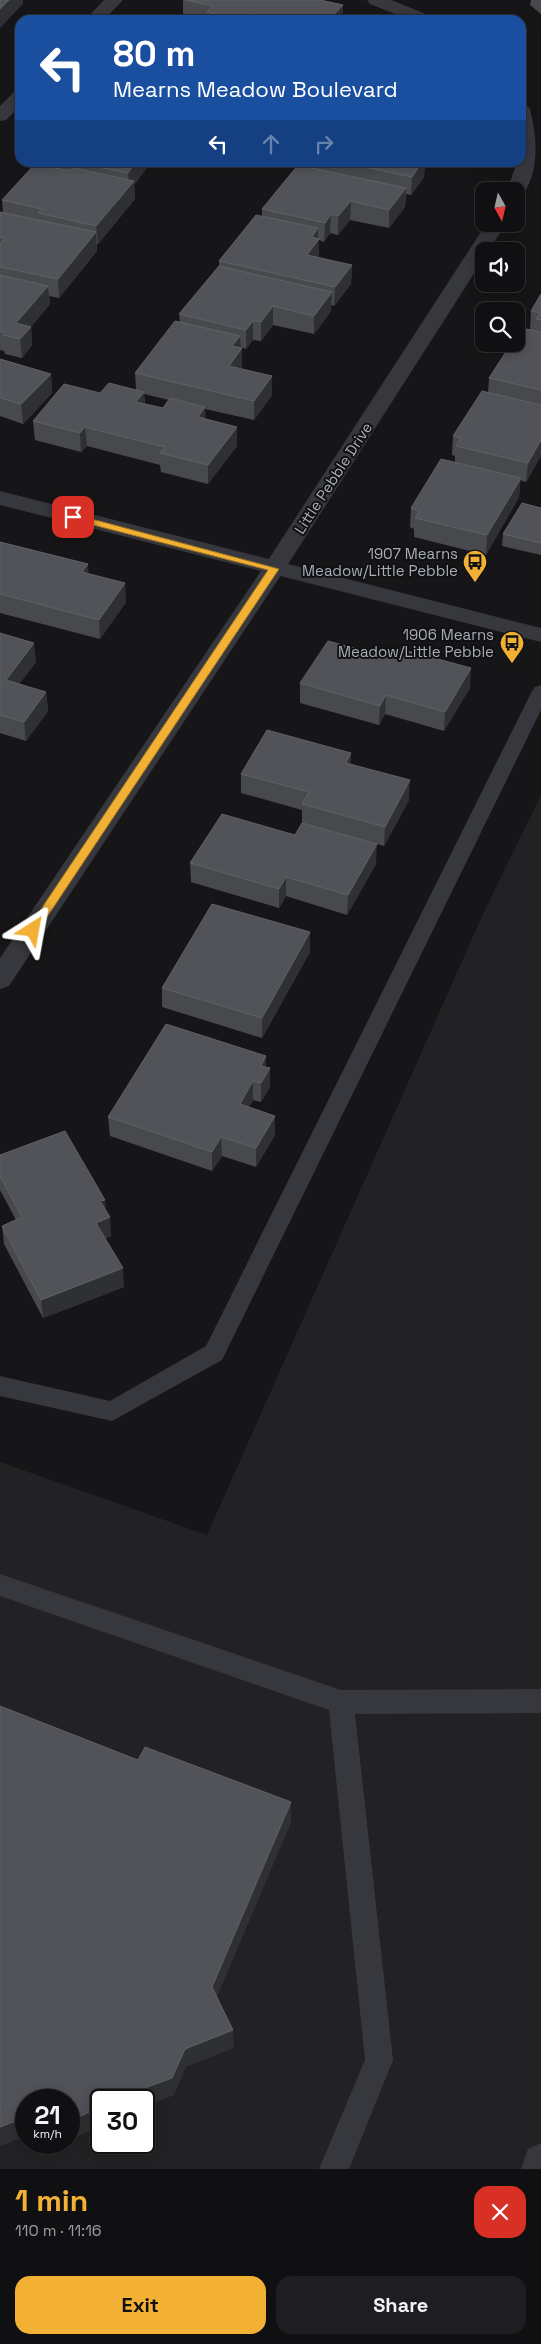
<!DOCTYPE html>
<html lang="en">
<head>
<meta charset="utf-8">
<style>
  body { margin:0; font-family:"Space Grotesk",sans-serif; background:#1e1e20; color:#f1f3f6; height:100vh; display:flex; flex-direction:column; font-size:19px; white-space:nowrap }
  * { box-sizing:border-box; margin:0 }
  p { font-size:16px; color:#9c9d9f }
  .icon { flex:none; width:28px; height:28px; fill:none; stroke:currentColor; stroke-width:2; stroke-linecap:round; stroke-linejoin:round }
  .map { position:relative; height:2169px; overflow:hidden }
  .details { display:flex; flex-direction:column; background:#101012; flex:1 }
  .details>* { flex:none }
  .guide { position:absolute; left:15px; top:15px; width:511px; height:152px; border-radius:15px; box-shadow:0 2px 12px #0003,0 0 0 1px #303032; background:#1a4fa0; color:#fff; overflow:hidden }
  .needle { width:32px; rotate:172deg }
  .controls { position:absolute; left:475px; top:182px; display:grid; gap:10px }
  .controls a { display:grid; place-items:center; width:50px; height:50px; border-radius:10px; background:#101012; box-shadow:0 2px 12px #0003,0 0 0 1px #303032; font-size:25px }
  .speed { position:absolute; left:15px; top:2089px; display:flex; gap:10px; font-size:25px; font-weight:700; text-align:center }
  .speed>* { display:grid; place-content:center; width:65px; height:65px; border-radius:50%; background:#101012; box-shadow:0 2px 12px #0003,0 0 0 1px #303032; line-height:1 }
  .speed small { font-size:12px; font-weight:400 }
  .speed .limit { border:2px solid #111; border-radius:8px; background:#fff; color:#111 }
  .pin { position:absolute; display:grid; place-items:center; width:42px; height:42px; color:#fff; margin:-21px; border-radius:10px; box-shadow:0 2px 8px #0006 }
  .me { position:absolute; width:55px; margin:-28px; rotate:34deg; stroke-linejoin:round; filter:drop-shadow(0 0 4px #0008) }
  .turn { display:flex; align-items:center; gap:18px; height:105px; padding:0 15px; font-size:22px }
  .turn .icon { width:65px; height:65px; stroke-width:2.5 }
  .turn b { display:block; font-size:35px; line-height:42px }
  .lanes { display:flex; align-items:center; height:48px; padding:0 15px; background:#0003; justify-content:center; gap:25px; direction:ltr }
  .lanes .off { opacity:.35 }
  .round { display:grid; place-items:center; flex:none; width:52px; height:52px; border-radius:15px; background:#1e1e20 }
  .head { display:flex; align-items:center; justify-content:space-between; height:85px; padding:0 15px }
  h1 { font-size:30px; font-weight:700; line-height:38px; color:#f2b134 }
  .action { display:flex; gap:10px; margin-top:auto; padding:10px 15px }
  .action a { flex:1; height:58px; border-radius:15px; background:#f2b134; color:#111; font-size:20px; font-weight:700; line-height:58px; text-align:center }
  .action a+a { background:#1e1e20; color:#f1f3f6 }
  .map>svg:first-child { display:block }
  .built { fill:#222225; fill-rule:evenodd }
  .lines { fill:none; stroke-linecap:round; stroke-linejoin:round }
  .service { fill:#37383d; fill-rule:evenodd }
  .minor { fill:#37383d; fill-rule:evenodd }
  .tertiary { fill:#37383d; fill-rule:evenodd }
  .wall { fill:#47494d; fill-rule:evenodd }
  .shaded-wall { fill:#2f3033 }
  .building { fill:#525359; stroke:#5f6168 }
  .route { fill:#f2b134; stroke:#9d7322 }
  .labels { text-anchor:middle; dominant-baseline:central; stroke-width:4; stroke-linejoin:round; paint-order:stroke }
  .street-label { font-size:15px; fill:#a8adb8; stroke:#111113 }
  .poi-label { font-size:15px; fill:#a8adb8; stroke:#111113; text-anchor:end }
</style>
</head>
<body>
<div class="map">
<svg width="541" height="2169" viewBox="0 0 541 2169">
  <rect width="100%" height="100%" fill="#161618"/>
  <path class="built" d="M541,795V2169H0V1462L207,1535L483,914ZM26,2100H69V2142H26ZM101,2100H144V2142H101Z"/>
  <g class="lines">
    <path class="service" d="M541,685V710L222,1360L112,1421L0,1396V1376L110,1401L206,1346L532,691L535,687Z
      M0,1574L341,1690L541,1689V1713L355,1714L393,2060L349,2169H319L365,2060L329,1710L0,1596Z"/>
    <path class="minor" d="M104,0H123L104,20H85Z
      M367,0H391L431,16L434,20H410L370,4Z
      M20,91V106L6,120L0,121V106L14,92Z
      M521,104L527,105L530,109C537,138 540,169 523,195L516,197V191H507L517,162H521Z
      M486,224H506L488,251H484V258L285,569L9,986L0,989V958L263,568Z
      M541,2143V2169H521L528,2149Z"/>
    <path class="tertiary" d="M0,491L541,628V642L0,505Z"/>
  </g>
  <path class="wall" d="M183,0H320L343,5L342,20H197L183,17Z
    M531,0H541V14L530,5Z
    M43,162H151L134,185L135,199L98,244H97V251L59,298L49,296L50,304L31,327L32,345L22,358L5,354L4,351L0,350V212H3L2,200L43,166Z
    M303,162H425L424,177L411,195L406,194L405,207L389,228L350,220L338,235L330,233L324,242L319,240V258L352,265L351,284L334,306L331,305V311L314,334L273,325L261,341L253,340L246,349L241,347L242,367L241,369L272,376V395L254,420L205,409V419L237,427V446L208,484L161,472L160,465L87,446L81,452L35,440L33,421L100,393L136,390L135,373L180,322L179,314L219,267V261L262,216V209L303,166ZM144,394L169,400L163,408L145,404Z
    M541,294V456L526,482L520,480L519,497L486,555L414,537V529L410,527L411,508L455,462V456L452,455L453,436L488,393L489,378L530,329L531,311Z
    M0,359L51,374L52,393L23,424L0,416Z
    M541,508V555L502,546L503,534Z
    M0,542L88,564V573L126,602L100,639L0,613Z
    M0,633L36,662L19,684L46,692L48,711L26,741L0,733Z
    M300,683L470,688L444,731L385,714L379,725L300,703Z
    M351,753V764L409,800L384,846L359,839L376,864L347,915L286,896L279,908L191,882L190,863L295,835L302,823V810L241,793V774Z
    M310,932V952L262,1038L162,1007V988Z
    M266,1056V1067L270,1087L261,1102L253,1100L249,1107L275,1116V1135L256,1167L222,1156L212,1171L110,1136L108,1117Z
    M0,1155L106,1211L111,1236L105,1238L124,1287L43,1318L4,1244L2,1226L16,1220L0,1190Z
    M53,2142H65L59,2145Z"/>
  <path class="shaded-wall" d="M9,0H23V4L0,28V9Z
    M343,5L342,20H329Z
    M247,13V20H241Z
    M136,162H151L134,185L135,199L98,244L96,226L129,187L128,173Z
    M422,162H425L424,177L411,195L412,177Z
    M406,188L405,207L389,228V210Z
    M351,201L350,220L338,235V216Z
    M331,214L330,233L324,242L325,223Z
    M318,228V240L319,239V258L307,255L312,237Z
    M96,232L97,251L59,298L58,279Z
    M352,265L351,284L334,306L335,287Z
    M48,286L50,304L31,327L32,345L22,358L20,339L16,323Z
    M332,292L331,311L314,334V316Z
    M273,306V325L261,341V322Z
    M253,321V340L246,349V330Z
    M240,336L241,349L242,348V367L229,385V366L232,346Z
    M51,374L52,393L23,424L21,404Z
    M272,376V395L254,420V401Z
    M144,392L145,411L136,402Z
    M205,407L206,426L198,417Z
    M85,427L87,446L81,452L80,433Z
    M237,427V446L208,484V465Z
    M541,440V456L526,482L528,463Z
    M521,478L519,497L486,555L487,535Z
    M88,564L89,583L82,572Z
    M125,583L126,602L100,639L99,620Z
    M34,643L36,662L8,699L6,680Z
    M471,668L470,688L444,731L445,712Z
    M46,692L48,711L26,741L24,722Z
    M386,695L385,714L379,725L380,706Z
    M351,753V772L346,763Z
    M410,780L409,800L384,846L385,827Z
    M377,844L376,864L347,915L348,895Z
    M286,877V896L279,908V889Z
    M310,932V952L262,1038V1018Z
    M266,1056V1074L270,1068V1087L261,1102V1066Z
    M253,1081V1100L240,1123V1104Z
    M275,1116V1135L256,1167V1148Z
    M221,1137L222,1156L212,1171V1152Z
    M105,1200L107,1219L110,1217L111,1236L98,1241L96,1223L100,1201Z
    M123,1268L124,1287L43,1318L41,1300Z
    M291,1802V1823L213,2006L212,1987Z
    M233,2030L234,2048L186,2067L174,2095L144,2107V2100H129L131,2093L185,2049Z
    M101,2106V2125L69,2141V2122Z
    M26,2117V2136L0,2146V2127Z
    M59,2142H65L59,2145Z"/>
  <path class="building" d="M0,0H9L0,9Z
    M186,0H320L343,5L329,20H263L266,17L247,13L241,20L207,12L213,6Z
    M72,162H136L128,173Z
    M340,162H422L412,177Z
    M35,164L70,171L73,168L134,181L96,226L38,213L42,209L2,200Z
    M298,165L406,188L389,210L351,201L338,216L331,214L325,223L262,209Z
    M0,212L96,232L58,279L0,267V244L5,238L0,237Z
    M256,215L318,228L312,237L319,239L307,255L352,265L335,287L219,261Z
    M219,266L332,292L314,316L273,306L261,322L253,321L246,330L179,314Z
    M0,275L48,286L16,323L31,327L20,339L3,335L5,333L0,331Z
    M541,294V320L536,319L540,313L531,311Z
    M175,321L240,336L232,346L242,348L229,366L272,376L254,401L135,373Z
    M521,328L541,332V390L489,378L511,344H516V335Z
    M0,359L51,374L21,404L0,398Z
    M109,383L144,392L136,402L163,408L170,398L205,407L198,417L237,427L208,465L160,453L165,447L85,427L80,433L33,421L64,384L100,393Z
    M482,391L541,405V440L528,463L456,446L461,438L453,436Z
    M441,459L521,478L487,535L415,518L420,511L411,508Z
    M522,503L541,508V543L503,534Z
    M0,542L88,564L82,572L125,583L99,620L0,594Z
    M0,633L34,643L6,680L46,692L24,722L0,715Z
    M328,641L391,658L397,648L471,668L445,712L386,695L380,706L300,683Z
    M267,730L351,753L346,763L410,780L385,827L302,804L309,792L241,774Z
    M222,814L295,835L302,823L377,844L348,895L286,877L279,889L190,863Z
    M212,904L310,932L262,1018L162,988Z
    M166,1024L266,1056L261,1066L270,1068L261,1083L253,1081L240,1104L275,1116L256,1148L221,1137L212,1152L108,1117Z
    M65,1131L105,1200L100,1201L110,1217L96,1223L123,1268L41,1300L2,1226L22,1217L0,1176V1155Z
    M0,1706L138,1760L145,1747L291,1802L212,1987L233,2030L185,2049L172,2078L131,2093L129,2100H101V2106L69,2122V2100H26V2117L0,2127Z"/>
  <path class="route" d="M73,514L279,569L37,932H29V927L268,570L70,519L68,517Z"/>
  <defs>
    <symbol id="bus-pin" viewBox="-11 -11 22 30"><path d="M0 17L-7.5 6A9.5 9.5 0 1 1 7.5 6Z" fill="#f2b134" stroke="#111113"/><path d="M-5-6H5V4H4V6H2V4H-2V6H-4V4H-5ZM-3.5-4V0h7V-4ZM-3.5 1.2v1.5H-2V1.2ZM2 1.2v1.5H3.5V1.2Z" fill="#111"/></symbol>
  </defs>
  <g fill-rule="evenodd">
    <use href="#bus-pin" x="461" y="548" width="28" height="38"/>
    <use href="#bus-pin" x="498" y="629" width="28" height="38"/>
  </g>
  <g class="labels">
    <g class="street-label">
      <text transform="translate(333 478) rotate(-57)">Little Pebble Drive</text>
    </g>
    <g class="poi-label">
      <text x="458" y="553">1907 Mearns<tspan x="458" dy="17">Meadow/Little Pebble</tspan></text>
      <text x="494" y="634">1906 Mearns<tspan x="494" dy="17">Meadow/Little Pebble</tspan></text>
    </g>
  </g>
</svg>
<div class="controls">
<a><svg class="needle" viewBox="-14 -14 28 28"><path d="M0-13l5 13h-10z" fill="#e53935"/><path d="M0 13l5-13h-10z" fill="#9c9d9f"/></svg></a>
<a><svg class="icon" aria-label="sound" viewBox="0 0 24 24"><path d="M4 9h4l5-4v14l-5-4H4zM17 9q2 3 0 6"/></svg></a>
<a><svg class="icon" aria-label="search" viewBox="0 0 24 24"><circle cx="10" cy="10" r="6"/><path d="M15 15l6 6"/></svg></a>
</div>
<div class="speed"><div>21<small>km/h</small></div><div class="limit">30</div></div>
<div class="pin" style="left:73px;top:517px;background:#d93025"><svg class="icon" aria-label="arrive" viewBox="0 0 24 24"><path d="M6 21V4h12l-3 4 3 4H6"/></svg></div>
<svg class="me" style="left:33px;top:930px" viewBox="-20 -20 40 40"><path d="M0-17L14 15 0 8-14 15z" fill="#f2b134" stroke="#fff" stroke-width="4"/></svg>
<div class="guide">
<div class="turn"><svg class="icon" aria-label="left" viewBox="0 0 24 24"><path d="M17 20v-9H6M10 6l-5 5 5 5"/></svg><div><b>80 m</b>Mearns Meadow Boulevard</div></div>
<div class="lanes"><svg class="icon" aria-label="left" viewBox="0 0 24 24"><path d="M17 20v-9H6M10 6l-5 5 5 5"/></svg><svg class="icon off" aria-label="ahead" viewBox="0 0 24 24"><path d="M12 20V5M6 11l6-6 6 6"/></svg><svg class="icon off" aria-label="right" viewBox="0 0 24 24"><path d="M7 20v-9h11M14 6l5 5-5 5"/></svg></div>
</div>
</div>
<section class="details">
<div class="head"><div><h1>1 min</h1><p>110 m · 11:16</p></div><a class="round" style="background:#d93025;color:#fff"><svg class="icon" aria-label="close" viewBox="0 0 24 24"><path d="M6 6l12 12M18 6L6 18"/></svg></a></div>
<div class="action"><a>Exit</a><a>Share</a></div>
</section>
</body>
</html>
